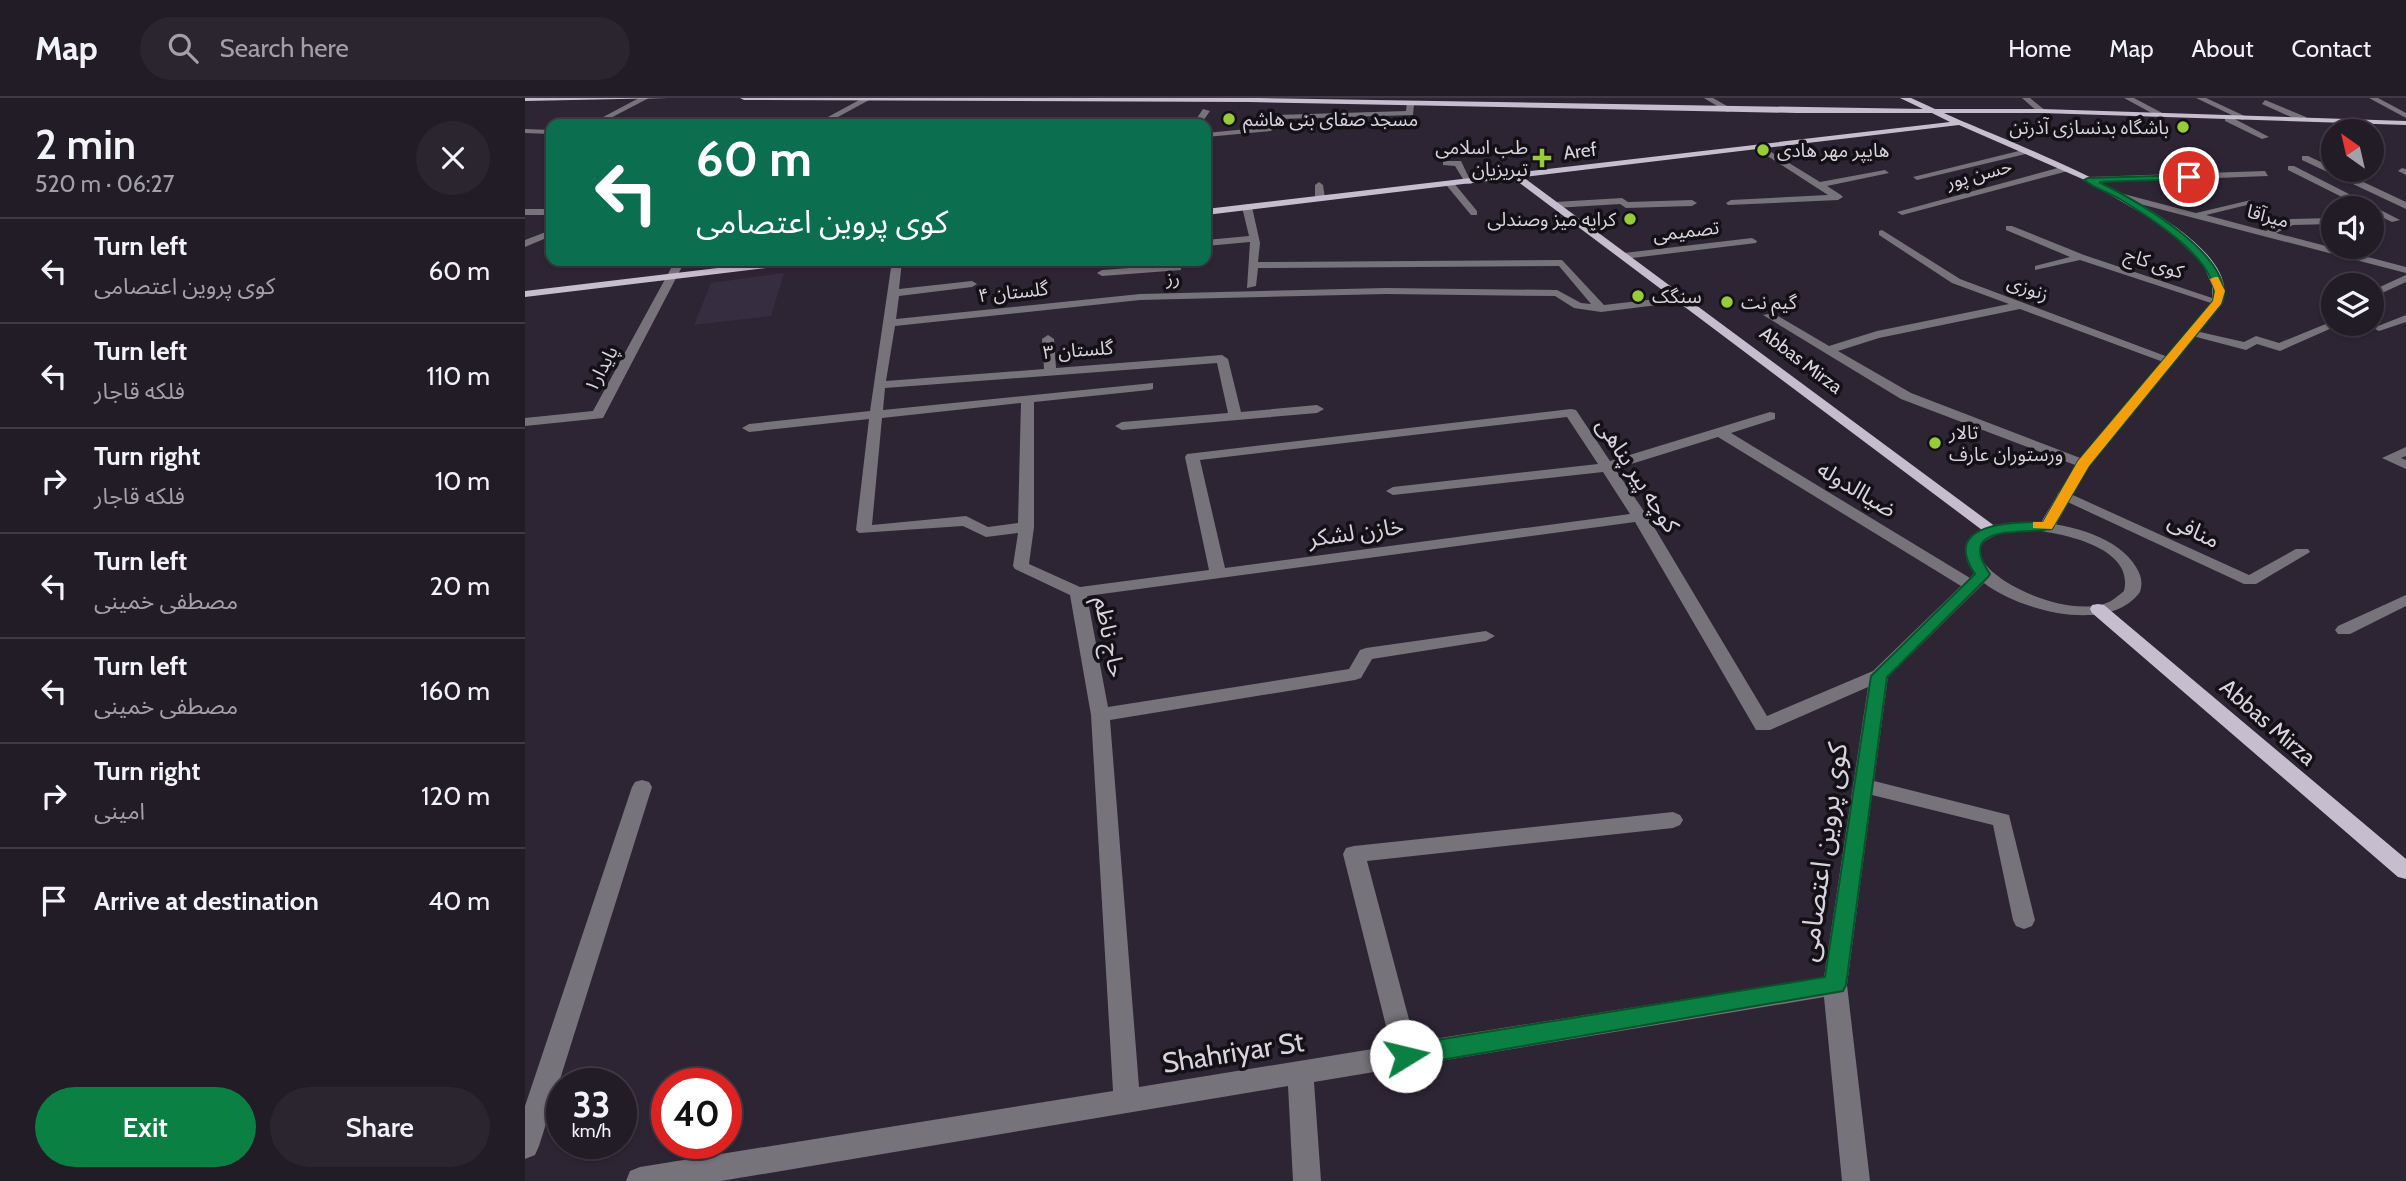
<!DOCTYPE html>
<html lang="en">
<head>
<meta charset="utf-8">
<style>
  body { margin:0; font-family:Cabin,"Noto Sans Arabic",sans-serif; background:#2a252f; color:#f1f3f6; height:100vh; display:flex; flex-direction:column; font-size:26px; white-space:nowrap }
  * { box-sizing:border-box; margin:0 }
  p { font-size:23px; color:#a2a1a7 }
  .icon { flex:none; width:38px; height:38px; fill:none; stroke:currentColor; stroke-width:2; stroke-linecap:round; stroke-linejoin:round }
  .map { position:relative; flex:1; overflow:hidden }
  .details { display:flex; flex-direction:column; background:#221c27; width:525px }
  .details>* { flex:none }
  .banner { position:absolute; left:21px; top:21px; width:665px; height:147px; border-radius:14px; box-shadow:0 2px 5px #0004,0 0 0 2px #3f3a44; background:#0b6e4f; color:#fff; overflow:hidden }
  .needle { width:46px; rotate:326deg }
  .controls { position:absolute; left:1796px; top:21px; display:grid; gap:14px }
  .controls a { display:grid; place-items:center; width:63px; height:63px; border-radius:50%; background:#221c27; box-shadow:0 2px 5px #0004,0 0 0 2px #3f3a44; font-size:35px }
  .speed { position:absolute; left:21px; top:970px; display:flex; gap:14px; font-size:35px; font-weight:700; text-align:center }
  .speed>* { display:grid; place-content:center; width:91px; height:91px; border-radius:50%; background:#221c27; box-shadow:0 2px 5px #0004,0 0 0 2px #3f3a44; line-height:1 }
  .speed small { font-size:18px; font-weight:400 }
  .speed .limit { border:10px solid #d22; background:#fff; color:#111 }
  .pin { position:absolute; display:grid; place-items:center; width:60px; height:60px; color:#fff; margin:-30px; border:4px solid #fff; border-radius:50%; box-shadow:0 2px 7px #0007 }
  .me { position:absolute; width:77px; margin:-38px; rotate:81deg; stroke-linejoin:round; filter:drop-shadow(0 0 5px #0008) }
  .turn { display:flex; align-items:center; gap:24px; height:147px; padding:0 35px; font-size:32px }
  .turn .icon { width:91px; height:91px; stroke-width:2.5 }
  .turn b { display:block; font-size:49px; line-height:60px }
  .round { display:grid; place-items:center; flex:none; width:74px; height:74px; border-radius:37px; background:#2a252f }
  .head { display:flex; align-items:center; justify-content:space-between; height:119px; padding:0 35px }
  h1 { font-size:42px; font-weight:600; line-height:52px }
  .button { display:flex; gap:14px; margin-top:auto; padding:14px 35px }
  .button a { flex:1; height:80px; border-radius:42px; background:#0b8043; color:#fff; font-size:28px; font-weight:600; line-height:80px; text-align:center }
  .button a+a { background:#2a252f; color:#f1f3f6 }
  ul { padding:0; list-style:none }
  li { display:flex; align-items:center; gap:21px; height:105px; padding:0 35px; border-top:2px solid #3f3a44 }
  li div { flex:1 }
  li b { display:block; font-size:26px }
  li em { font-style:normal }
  header { display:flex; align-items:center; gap:42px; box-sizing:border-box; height:98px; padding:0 35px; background:#221c27; border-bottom:2px solid #3f3a44 }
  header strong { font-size:33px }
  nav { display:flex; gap:38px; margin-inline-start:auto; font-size:24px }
  .search { width:490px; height:63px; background:#2a252f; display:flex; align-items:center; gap:18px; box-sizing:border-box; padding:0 24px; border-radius:38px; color:#a2a1a7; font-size:26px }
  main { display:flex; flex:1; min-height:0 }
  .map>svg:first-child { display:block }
  .built { fill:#372d41 }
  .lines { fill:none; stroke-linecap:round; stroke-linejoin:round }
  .minor { fill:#77737b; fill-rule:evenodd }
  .major { fill:#c6bece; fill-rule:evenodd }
  .route { fill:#0b8043; stroke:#07532c; stroke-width:2 }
  .slow { fill:#f59e0b }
  .poi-dot { fill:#97cc38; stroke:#131016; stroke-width:2.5 }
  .labels { text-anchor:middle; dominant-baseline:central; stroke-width:7; stroke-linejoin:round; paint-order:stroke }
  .far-poi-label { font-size:19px; fill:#d8d3dd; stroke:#131016; text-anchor:start }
  .far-street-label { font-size:19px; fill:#d8d3dd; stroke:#131016 }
  .street-label { font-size:23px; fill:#d8d3dd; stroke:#131016 }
  .near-street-label { font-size:28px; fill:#d8d3dd; stroke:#131016 }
</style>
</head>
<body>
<header>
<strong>Map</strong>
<div class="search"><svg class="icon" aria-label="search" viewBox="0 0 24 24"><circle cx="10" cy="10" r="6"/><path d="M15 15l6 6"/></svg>Search here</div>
<nav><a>Home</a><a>Map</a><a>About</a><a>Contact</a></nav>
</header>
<main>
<section class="details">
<div class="head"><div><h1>2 min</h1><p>520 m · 06:27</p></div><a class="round"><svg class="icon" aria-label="close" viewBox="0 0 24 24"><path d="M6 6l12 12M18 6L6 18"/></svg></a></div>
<ul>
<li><svg class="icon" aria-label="left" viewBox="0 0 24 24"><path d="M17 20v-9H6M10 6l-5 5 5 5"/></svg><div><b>Turn left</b><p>کوی پروین اعتصامی</p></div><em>60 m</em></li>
<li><svg class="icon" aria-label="left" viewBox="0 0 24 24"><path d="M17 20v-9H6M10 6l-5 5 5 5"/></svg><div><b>Turn left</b><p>فلکه قاجار</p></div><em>110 m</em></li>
<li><svg class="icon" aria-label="right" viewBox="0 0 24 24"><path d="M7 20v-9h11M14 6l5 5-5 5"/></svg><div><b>Turn right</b><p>فلکه قاجار</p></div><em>10 m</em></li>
<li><svg class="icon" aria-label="left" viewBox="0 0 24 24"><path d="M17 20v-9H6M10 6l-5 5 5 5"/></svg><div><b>Turn left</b><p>مصطفی خمینی</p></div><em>20 m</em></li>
<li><svg class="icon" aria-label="left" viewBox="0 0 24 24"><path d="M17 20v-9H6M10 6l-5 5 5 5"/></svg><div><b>Turn left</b><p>مصطفی خمینی</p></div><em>160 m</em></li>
<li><svg class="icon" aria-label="right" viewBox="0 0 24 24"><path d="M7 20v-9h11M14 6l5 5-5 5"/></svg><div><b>Turn right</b><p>امینی</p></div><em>120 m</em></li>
<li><svg class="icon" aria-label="arrive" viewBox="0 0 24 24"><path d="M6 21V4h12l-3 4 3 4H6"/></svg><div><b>Arrive at destination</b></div><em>40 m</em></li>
</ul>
<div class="button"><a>Exit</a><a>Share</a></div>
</section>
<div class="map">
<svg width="1881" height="1083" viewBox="0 0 1881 1083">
  <rect width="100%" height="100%" fill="#2d2534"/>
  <path class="built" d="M259,175L246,218L169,227L186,185Z"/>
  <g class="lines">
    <path class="minor" d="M114,0H124L74,26H65Z
      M338,0L346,1L300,26H103L107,24L301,20Z
      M1179,0H1188L1209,12L1202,14Z
      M1497,0H1505L1521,13L1514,15Z
      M1599,0H1609L1641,17L1634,19Z
      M1671,0H1681L1724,20L1717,22Z
      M1844,0H1853L1881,15V20Z
      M1740,2L1781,19L1782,21L1775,23L1737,6Z
      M882,4L889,6L888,17L755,21L746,33L681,39V35L743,29L752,17L881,13Z
      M678,11L685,13L676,26H668Z
      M1700,19H1706L1744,39L1737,41L1700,23Z
      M0,31L26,32V36L0,35Z
      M1233,46L1295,84L1360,72L1364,75L1302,88L1316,97L1318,99L1313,102L1203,107L1201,105L1206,102L1303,97L1230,50Z
      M1502,51L1505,55L1392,82L1388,79Z
      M1777,58H1783L1881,104V111L1777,62Z
      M918,63H936L947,86H941L930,68L918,67Z
      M1540,68L1543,73L1377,117L1372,114Z
      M1763,68H1769L1875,122L1867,124L1846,114V110H1839L1763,72Z
      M1877,70L1881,71V77L1873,73Z
      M1740,73L1743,78L1563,85L1559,82L1563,79Z
      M794,84L798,87L800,100L795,103L790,100V87Z
      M922,84H928L952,113V117H946L922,88Z
      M1595,95L1671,115L1726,102V106L1681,117L1741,133L1766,121L1808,120V126L1768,127L1751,135L1881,169V175L1592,100V96Z
      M1097,100L1103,104L1167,102L1172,105L1167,108L1101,110L1095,106L1030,110L1025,107L1030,104Z
      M722,106L727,109L735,145L733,164L1037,162L1079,207L1157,198L1163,201L1157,204L1076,214L1049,210L1030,198L861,196L615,202L370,228L361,283L519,271L517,241L523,237L529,241L531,270L697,257L703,261L716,314L792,307L799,311L792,315L597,332L590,328L597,324L703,315L692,265L360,290L358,312L628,285V291L624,292L509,304V429L504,466L555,489L684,472L660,359L662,356L1046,311L1051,312L1085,363L1245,314L1250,315V321L1206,335L1445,480L1449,475C1400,407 1576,409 1611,469C1616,477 1618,484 1615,494C1584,537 1493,512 1459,485L1363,579L1349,683L1484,717L1510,822L1507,828L1499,831L1491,828L1488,822L1468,727L1347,697L1322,887L1345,1083H1317L1299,899L789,984L796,1083H768L763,988L196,1083H101L105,1073L115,1069L588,993L566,617L545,497L490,471L488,468L493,435L461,439L438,428L334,435L331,432L344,321L224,334L217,330L224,326L345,313L367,163H377L374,191L447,183L452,186L447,189L374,198L371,221L615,196L861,190L1032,192L1056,205L1066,206L1034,168L733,170L731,188L722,190L725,144L681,148V142L724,138L717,109ZM496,305L493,425L463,429L441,418L347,427L357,320ZM1042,319L1073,366L868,389L861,393L868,397L1078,374L1105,416L700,470L675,362ZM1193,339L1436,488L1348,573L1242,618L1123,419L1090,371ZM1110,424L1231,632H1245L1343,589L1299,879L890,944L842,763L1148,730L1155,727L1158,722L1155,717L1148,714L829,748L821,750L818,756L866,948L614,989L585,622L830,582L836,580L847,561L961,543L970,538L961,533L841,550L835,552L824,571L583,609L562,498ZM1506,432C1536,435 1610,449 1599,493C1595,496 1591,500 1586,503C1531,532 1375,438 1506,432Z
      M0,111H26V117H0Z
      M1481,128H1487L1559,157L1699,204L1689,206L1555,162L1510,172V168L1545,159L1481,132Z
      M26,132V138L0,149V142Z
      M1357,132L1435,181L1651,262L1641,265L1495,211L1354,240L1313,253L1386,295L1563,363V369L1558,370L1376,301L1238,217L1248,215L1304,248L1352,233L1484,206L1427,185L1354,137V133Z
      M1227,140L1232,143L1231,145L1099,161L1094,158L1099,155Z
      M150,163H160L78,320L0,328V320L68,313Z
      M646,163H656V172L577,178L572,175L577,172L646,167Z
      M1881,177V184L1846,200V193Z
      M1881,217V224L1854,233L1848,230Z
      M1808,223V226H1816L1755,253L1732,246L1721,252L1660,236L1666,232L1719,244L1731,238L1754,245Z
      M1881,349V358L1876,360L1881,362V371L1857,360Z
      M1539,393L1724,477L1771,451H1783L1785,454L1731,486H1719L1534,400L1532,397L1534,394Z
      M1881,497V508L1825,536H1813L1810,532L1813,528Z
      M117,682L124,684L127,689L14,1048L10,1057L0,1061V1008L107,689L110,684Z"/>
    <path class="major" d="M0,0H143L0,3Z
      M215,0H734L1398,11L1375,0H1386L1410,11H1517L1881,23V27L1517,15H1419C1469,39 1727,130 1697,206L1564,368L1530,428L1522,433L1514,428L1553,363L1688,203L1687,187L1678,166L1651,140L1623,119L1562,83L1434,27L998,79L1471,429L1474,432L1471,435H1461L988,80L681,117V111L1425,24L1407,15H1272L725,4L219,2Z
      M251,163H280L275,166L0,199V193Z
      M1573,506L1579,507L1881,761V781L1873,779L1567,515L1565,511L1567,507Z"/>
  </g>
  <path class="route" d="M1667,77L1664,81L1574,84C1610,102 1709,156 1698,204L1564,368L1527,431C1500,437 1429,424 1465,476L1463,479L1362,579L1321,887L1318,893L881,968L873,965L869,958L873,950L881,947L1300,879L1346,578L1450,476C1415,425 1487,424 1518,424L1553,363L1688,203C1698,164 1623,118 1593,100C1582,94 1569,90 1559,82L1563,80Z"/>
  <path class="slow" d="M1690,179H1693L1700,193L1696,206L1564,368L1527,431L1508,430V424H1518L1553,363L1688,203L1690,193L1685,181Z"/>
  <g class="poi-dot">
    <circle cx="704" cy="21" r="7"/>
    <circle cx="1658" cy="29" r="7"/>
    <circle cx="1238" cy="52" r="7"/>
    <path d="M1013.5 49.5h7v7h7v7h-7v7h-7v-7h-7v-7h7z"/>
    <circle cx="1105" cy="121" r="7"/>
    <circle cx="1113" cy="198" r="7"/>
    <circle cx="1202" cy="204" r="7"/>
    <circle cx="1410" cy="345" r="7"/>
  </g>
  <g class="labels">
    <g class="far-poi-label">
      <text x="718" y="21">مسجد صفای بنی هاشم</text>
      <text x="1644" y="29" text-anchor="end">باشگاه بدنسازی آذرتن</text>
      <text x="1003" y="49" text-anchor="end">طب اسلامی<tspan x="1003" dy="22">تبریزیان</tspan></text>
      <text x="1252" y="52">هایپر مهر هادی</text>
      <text x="1091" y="121" text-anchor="end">کرایه میز وصندلی</text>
      <text x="1127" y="198">سنگک</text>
      <text x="1216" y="204">گیم نت</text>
      <text x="1424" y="334">تالار<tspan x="1424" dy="22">ورستوران عارف</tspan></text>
    </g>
    <g class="far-street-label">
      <text transform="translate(1055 53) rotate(-7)">Aref</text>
      <text transform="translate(1454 76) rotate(-15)">حسن پور</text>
      <text transform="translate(1743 118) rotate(15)">میرآقا</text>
      <text transform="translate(1161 133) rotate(-7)">تصمیمی</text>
      <text transform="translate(1629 165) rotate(18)">کوی کاج</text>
      <text transform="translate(648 180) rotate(-2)">رز</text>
      <text transform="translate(1503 190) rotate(20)">زنوزی</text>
      <text transform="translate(488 194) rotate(-6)">گلستان ۴</text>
      <text transform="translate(553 252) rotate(-4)">گلستان ۳</text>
      <text transform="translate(1276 262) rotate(37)">Abbas Mirza</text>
      <text transform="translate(76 271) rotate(-62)">پایدار۱</text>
    </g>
    <g class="street-label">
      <text transform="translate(1113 377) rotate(57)">کوچه پیر پناهی</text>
      <text transform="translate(1332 391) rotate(31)">ضیاالدوله</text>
      <text transform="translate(1669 432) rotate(25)">منافی</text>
      <text transform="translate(831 434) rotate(-8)">خازن لشکر</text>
      <text transform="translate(585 539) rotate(79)">حاج ناظم</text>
      <text transform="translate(1743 624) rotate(41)">Abbas Mirza</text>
    </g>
    <g class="near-street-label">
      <text transform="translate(1297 754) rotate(-82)">کوی پروین اعتصامی</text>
      <text transform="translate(708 954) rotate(-9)">Shahriyar St</text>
    </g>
  </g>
</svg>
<div class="controls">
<a><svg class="needle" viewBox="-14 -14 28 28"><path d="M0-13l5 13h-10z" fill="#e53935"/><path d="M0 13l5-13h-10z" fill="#a2a1a7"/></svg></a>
<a><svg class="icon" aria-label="sound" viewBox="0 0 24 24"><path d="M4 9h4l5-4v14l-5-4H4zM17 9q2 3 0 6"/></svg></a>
<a><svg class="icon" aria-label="layers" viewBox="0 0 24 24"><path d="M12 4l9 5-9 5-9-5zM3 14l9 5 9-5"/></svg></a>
</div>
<div class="speed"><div>33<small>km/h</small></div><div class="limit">40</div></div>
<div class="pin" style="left:1664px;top:79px;background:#d93025"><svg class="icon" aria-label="arrive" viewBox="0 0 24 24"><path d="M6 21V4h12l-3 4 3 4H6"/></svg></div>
<svg class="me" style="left:881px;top:958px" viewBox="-20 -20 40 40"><circle r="19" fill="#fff"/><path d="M0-13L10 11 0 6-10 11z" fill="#0b8043"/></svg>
<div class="banner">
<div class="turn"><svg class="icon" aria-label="left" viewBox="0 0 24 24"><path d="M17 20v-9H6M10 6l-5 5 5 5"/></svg><div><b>60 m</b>کوی پروین اعتصامی</div></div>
</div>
</div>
</main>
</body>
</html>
